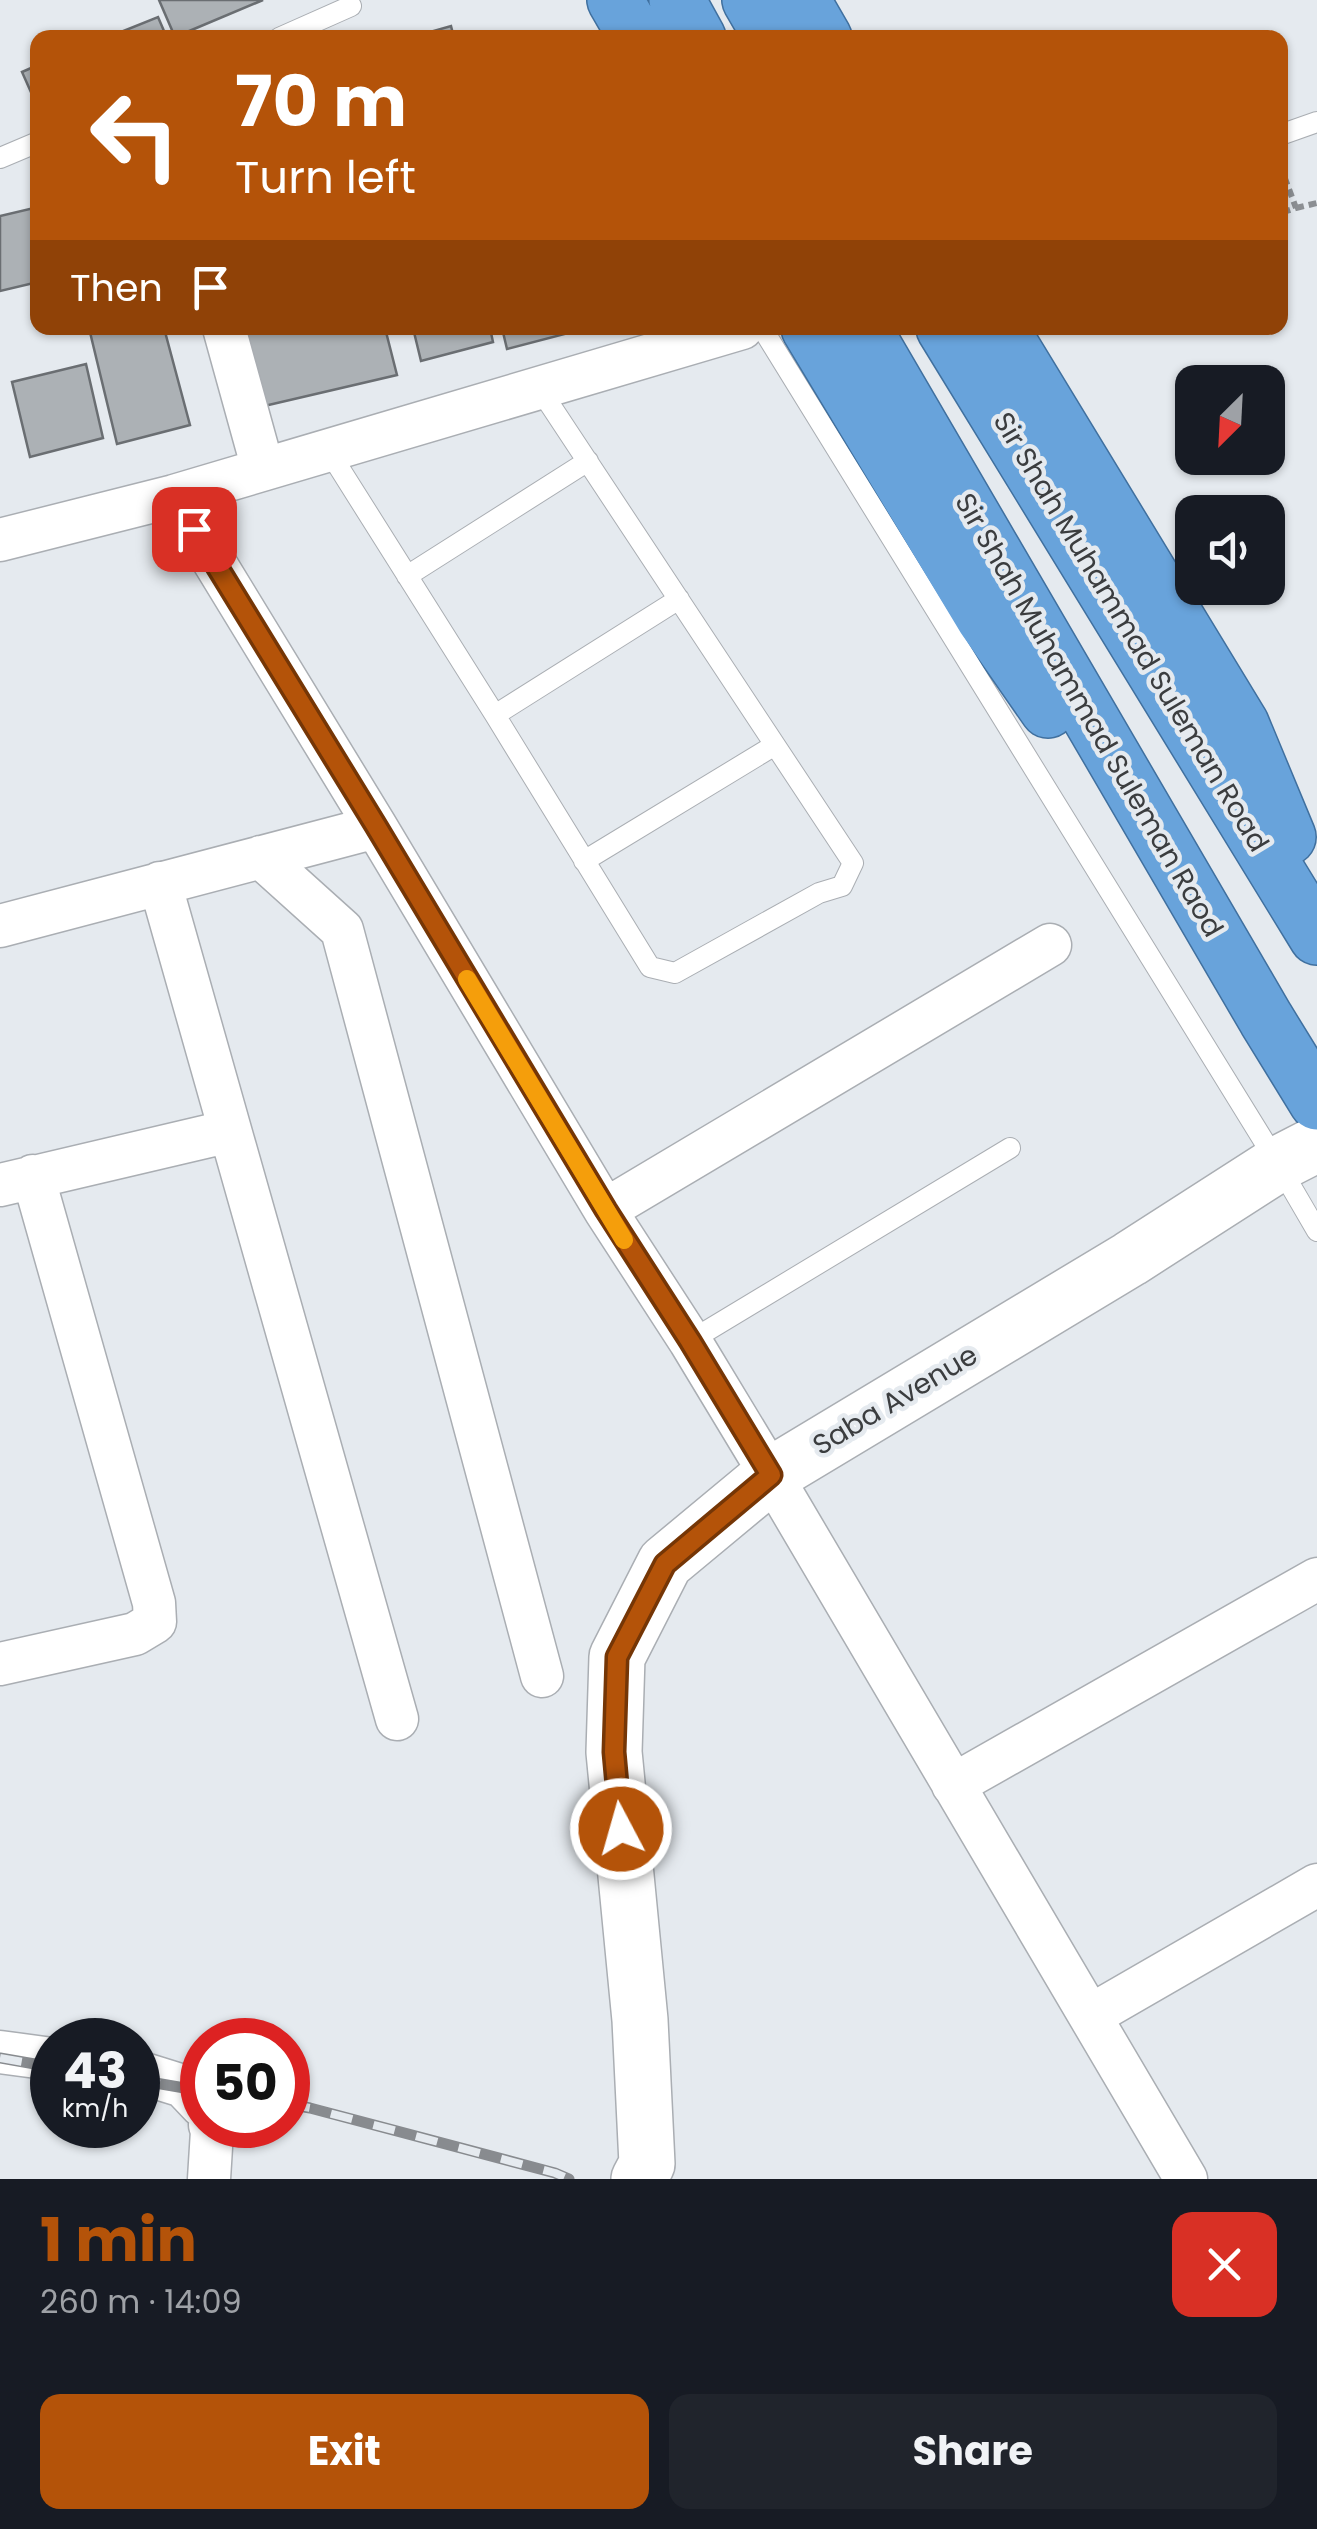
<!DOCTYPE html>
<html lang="en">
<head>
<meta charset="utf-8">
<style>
  body { margin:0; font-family:Poppins,sans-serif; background:#20242c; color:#f1f3f6; height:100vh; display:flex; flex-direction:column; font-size:38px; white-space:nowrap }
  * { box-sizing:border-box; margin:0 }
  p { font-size:32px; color:#9ea1a6 }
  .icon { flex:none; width:55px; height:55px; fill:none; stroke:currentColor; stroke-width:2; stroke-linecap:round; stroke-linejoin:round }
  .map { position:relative; height:2179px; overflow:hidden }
  .side { display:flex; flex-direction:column; background:#171b24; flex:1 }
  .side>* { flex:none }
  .guide { position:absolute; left:30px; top:30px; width:1258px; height:305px; border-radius:20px; box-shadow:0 2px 8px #0004; background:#b45309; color:#fff; overflow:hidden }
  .needle { width:65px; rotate:204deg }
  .controls { position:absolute; left:1175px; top:365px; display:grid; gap:20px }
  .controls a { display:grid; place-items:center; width:110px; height:110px; border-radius:20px; background:#171b24; box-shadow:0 2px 8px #0004; font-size:50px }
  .speed { position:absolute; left:30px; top:2018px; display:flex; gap:20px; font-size:50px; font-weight:700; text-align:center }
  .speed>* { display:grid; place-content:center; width:130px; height:130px; border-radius:50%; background:#171b24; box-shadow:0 2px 8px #0004; line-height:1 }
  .speed small { font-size:25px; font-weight:400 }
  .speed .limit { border:15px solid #d22; background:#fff; color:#111 }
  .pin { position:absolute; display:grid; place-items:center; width:85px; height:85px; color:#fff; margin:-42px; border-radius:20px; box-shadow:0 5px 15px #0006 }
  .me { position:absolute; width:110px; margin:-55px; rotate:354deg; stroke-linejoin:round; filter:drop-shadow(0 0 8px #0008) }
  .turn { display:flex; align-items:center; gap:35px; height:210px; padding:0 40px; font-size:45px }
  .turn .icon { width:130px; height:130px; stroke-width:2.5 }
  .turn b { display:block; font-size:70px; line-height:85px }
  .then { display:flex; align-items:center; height:95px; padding:0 40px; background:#0003; gap:20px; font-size:38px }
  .round { display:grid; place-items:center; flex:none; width:105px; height:105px; border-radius:20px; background:#20242c }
  .summary { display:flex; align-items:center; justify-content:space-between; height:170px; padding:0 40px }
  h1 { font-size:60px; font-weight:700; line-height:75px; color:#b45309 }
  .button { display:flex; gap:20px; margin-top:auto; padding:20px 40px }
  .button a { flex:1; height:115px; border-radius:20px; background:#b45309; color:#fff; font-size:40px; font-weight:700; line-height:115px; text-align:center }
  .button a+a { background:#20242c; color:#f1f3f6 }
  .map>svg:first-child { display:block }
  .building { fill:#acb1b5; stroke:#6a6e72; stroke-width:2.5 }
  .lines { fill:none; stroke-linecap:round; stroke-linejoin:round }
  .service-casing { stroke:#aaaeb3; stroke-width:22 }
  .minor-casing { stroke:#aaaeb3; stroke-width:45 }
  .secondary-casing { stroke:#aaaeb3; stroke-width:58 }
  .trunk-casing { stroke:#40709f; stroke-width:58 }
  .path { stroke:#8c8f93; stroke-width:6; stroke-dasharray:8 5; stroke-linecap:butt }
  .service { stroke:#fff; stroke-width:20 }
  .minor { stroke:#fff; stroke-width:42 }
  .secondary { stroke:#fff; stroke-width:55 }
  .trunk { stroke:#68a3db; stroke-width:55 }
  .rail-casing { stroke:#888b8f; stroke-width:11 }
  .rail { stroke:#e5eaef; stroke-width:8; stroke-dasharray:22; stroke-linecap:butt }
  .route-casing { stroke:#753606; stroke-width:25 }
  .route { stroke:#b45309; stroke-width:18 }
  .slow { stroke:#f59e0b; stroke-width:18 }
  .labels { text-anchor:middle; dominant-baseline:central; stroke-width:9; stroke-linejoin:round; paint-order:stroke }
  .street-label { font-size:28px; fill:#3b3d3f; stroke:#e5eaef }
</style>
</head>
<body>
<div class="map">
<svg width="1317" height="2179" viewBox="0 0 1317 2179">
  <rect width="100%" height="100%" fill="#e5eaef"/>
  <path class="building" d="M159,0H263L175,37Z
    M158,17L167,38H106Z
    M451,26L454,38H409Z
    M38,65V108L22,72Z
    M38,207V282L0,291V216Z
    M89,328H164L190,425L117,444Z
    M273,328H385L397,375L260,407L241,334Z
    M413,328H490L493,342L421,361Z
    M502,328H579L580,330L507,349Z
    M86,364L103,438L30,457L12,382Z"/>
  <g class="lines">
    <defs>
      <path id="service" d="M279,38L351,6
        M1280,135L1317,122
        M0,158L38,142
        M762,328L1278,1164L1317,1231
        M328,450L495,715L650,967L675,973L819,893L842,886L853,863L539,388
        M407,576L588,461
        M495,715L679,599
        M584,861L775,745
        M690,1341L1010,1148"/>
      <path id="minor" d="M224,328L263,469
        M174,496L376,827L605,1210L690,1341L771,1475L1186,2179
        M0,540L174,496L742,328
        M261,857L342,930L542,1676
        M160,883L397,1719
        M0,926L376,827
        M0,1185L230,1131
        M605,1210L1050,945
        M0,1664L135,1634L155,1622L154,1603L33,1176
        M953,1785L1317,1579
        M1090,2016L1317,1885
        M0,2052L52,2059
        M138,2072L183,2086L202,2106
        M209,2179L212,2131L210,2125"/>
      <path id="secondary" d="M639,2179L647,2164L640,2020L614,1752L617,1657L665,1563L771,1475L1130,1259L1278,1164L1317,1144"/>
      <path id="trunk" d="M615,0L637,38
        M677,0L698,38
        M750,0L772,38
        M802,0L824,38
        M809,328L984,618L1048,710
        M863,328L1266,1019L1317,1102
        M944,328L1317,937
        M1000,328L1241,724L1288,837"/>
    </defs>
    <use href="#service" class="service-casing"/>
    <use href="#minor" class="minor-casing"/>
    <use href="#secondary" class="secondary-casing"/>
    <use href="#trunk" class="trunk-casing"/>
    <path class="path" d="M1280,165L1296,208L1280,213
      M1296,208L1317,203"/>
    <use href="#service" class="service"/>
    <use href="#minor" class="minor"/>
    <use href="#secondary" class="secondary"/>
    <use href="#trunk" class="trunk"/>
    <defs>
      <path id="rail" d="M0,2058L52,2067
        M138,2080L202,2091
        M288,2104L310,2108L555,2173L569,2179"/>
    </defs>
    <use href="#rail" class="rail-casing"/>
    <use href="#rail" class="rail"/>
  </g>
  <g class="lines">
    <defs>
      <path id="route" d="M194,529L376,826L606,1210L690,1341L771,1475L665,1564L617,1657L614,1752L621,1829"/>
    </defs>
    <use href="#route" class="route-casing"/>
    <use href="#route" class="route"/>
    <path class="slow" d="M467,979L624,1240"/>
  </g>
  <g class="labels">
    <g class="street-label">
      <text transform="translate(1131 632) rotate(59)">Sir Shah Muhammad Suleman Road</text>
      <text transform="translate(1089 715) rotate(60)">Sir Shah Muhammad Suleman Raod</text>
      <text transform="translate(895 1400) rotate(-31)">Saba Avenue</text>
    </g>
  </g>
</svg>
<div class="controls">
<a><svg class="needle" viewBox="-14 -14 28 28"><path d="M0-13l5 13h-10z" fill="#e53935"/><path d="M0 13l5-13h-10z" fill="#9ea1a6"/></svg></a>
<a><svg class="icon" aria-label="sound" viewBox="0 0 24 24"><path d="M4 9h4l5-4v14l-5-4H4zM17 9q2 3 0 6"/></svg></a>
</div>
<div class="speed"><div>43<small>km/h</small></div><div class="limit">50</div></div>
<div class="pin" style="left:194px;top:529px;background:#d93025"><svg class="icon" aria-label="arrive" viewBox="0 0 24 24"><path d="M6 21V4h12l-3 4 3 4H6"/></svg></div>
<svg class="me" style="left:621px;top:1829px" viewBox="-20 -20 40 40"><circle r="17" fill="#b45309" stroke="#fff" stroke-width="3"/><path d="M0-11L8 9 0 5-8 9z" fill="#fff"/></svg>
<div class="guide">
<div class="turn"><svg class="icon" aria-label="left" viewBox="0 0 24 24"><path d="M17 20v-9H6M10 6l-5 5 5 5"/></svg><div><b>70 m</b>Turn left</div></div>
<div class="then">Then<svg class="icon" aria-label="arrive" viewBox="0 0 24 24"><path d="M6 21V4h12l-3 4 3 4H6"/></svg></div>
</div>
</div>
<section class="side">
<div class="summary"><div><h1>1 min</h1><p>260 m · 14:09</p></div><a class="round" style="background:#d93025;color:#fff"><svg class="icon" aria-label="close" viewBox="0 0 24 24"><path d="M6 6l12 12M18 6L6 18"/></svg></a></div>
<div class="button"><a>Exit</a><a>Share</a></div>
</section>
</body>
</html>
